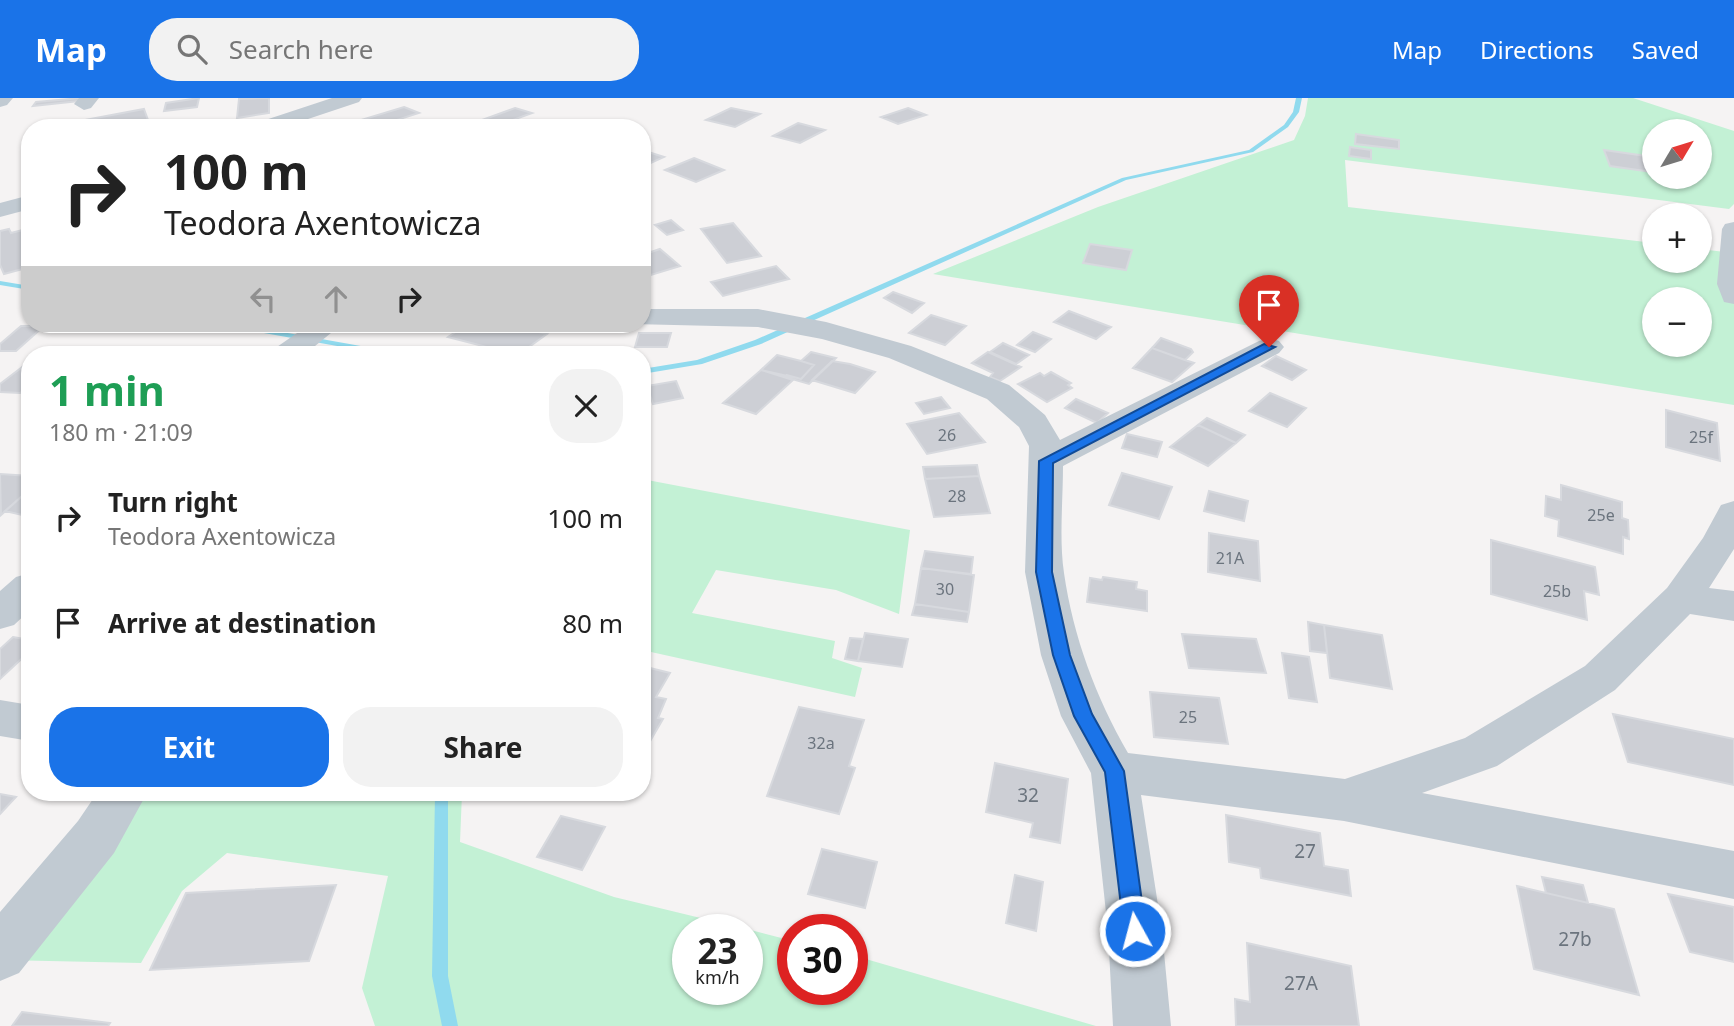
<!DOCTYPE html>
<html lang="en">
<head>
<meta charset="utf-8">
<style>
  body { margin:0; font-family:"Noto Sans",sans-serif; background:#f2f2f2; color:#222; height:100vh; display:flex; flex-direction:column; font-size:26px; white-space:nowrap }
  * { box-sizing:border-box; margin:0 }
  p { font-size:23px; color:#767676 }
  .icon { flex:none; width:38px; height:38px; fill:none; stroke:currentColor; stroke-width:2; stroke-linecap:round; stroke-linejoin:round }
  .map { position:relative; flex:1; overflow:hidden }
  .panel { position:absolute; left:21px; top:248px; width:630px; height:455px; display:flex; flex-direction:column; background:#fff; border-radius:28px; box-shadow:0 2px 5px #0004 }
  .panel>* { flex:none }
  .hud { position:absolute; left:21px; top:21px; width:630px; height:214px; border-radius:28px; box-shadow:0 2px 5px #0004; background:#fff; color:#222; overflow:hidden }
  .needle { width:46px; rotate:52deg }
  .fabs { position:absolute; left:1642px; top:21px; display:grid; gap:14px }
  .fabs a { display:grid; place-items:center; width:70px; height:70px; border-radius:50%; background:#fff; box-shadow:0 2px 5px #0004; font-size:35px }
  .speed { position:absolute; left:672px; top:816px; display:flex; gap:14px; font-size:35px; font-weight:700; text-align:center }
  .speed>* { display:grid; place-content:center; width:91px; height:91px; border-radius:50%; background:#fff; box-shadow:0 2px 5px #0004; line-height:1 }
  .speed small { font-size:18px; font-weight:400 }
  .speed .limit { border:10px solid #d22; background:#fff; color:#111 }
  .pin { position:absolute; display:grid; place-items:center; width:60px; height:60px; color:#fff; margin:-72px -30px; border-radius:50% 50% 50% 0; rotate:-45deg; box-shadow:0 0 7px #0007 }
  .pin .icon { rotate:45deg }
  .me { position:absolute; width:77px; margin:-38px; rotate:353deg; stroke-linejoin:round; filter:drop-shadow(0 0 5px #0008) }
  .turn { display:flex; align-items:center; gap:24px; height:147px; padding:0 28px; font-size:32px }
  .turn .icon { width:91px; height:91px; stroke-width:2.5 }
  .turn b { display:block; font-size:49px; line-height:60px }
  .lanes { display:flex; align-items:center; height:66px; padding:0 28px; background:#0003; justify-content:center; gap:35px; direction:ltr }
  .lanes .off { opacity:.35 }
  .round { display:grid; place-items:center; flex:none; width:74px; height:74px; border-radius:28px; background:#f2f2f2 }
  .head { display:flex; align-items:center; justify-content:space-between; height:119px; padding:0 28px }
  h1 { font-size:42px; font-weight:700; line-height:52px; color:#1e9e55 }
  .button { display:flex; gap:14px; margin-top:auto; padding:14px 28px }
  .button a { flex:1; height:80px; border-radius:28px; background:#1a73e8; color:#fff; font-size:28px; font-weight:700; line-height:80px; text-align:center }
  .button a+a { background:#f2f2f2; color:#222 }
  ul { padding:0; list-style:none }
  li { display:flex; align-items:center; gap:21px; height:105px; padding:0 28px }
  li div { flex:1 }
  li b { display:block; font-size:26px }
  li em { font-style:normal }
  header { display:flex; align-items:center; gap:42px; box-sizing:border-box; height:98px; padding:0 35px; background:#1a73e8; color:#fff }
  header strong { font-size:33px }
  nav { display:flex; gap:38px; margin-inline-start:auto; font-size:24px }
  .search { width:490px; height:63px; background:#f2f2f2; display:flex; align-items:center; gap:18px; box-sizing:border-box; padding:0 24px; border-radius:28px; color:#767676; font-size:26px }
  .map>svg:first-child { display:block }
  .green { fill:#c3f1d5; fill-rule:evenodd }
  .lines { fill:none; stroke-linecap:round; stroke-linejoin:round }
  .stream { fill:#90daee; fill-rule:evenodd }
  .building { fill:#cdcfd5; stroke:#d7d9de; stroke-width:2 }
  .minor { fill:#c1cad2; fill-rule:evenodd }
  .route { fill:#1a73e8; stroke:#114b97; stroke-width:2 }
  .labels { text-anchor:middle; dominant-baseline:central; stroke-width:6; stroke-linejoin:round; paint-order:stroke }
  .number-label { font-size:16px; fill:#6b747e }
  .near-number-label { font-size:19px; fill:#6b747e }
</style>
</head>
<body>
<header>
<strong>Map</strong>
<div class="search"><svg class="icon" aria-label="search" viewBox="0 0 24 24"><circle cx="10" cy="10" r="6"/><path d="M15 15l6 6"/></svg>Search here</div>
<nav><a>Map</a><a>Directions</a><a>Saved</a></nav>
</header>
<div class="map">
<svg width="1734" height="928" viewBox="0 0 1734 928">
  <rect width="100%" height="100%" fill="#f5f3f3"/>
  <path class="green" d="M1308,0H1633L1734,33V106L1729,111L1345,62L1348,109L1654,145V163H1699V151L1734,155V307L933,176L1098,109L1294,42L1305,18ZM1654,33H1699V79H1654ZM1654,201H1699V247H1654Z
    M642,381L910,432L899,516L836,492L716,472L692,515L835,543L832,560L862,570L855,599L642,552Z
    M140,695H462L460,744L614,799L746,831H688V891H747V831L793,843V891H852V857L1096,928H375L362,890L388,778L227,755L182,793L141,865L3,862Z"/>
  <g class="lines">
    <path class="stream" d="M1296,0H1302L1299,14L1288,29L1253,54L1126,82L761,246L702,266L642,276V271L697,262L755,242L1122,80L1249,52L1284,27L1293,14Z
      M0,183L30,188V192L0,187Z
      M221,226H237L400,255L404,257H388L225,228Z
      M435,695H448V878L458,928H442L432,878Z"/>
  </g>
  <path class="building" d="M81,0L79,3L33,8L36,4Z
    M199,0L197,9L164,13L166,5Z
    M269,0V15L237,20L239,1Z
    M404,9L419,15L378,28L361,22Z
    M515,10L532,15L502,26L485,21Z
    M731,10L760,16L735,29L706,22Z
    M908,10L926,17L898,26L881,19Z
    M144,11L148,22L104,30H71L69,25Z
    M798,25L825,32L800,45L773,38Z
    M1356,36L1399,42V51L1355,46Z
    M1350,49L1371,52V61L1349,58Z
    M642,52L664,59L642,69Z
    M1604,52L1646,58L1652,74L1610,68Z
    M694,60L724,72L696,84L665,72Z
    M671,122L683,132L667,137L655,127Z
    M733,125L761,158L727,165L701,131Z
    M30,130V169L4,176L0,167V133L9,131L11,135Z
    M1090,146L1132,152L1126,172L1083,165Z
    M660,151L680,168L651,177L642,170V157Z
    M776,168L789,181L723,198L711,184Z
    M893,194L924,205L912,215L884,200Z
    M1069,213L1111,229L1096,241L1054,224Z
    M931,217L966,228L945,247L909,235Z
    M467,226H504L547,236L518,257L448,239Z
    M21,228H44L16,253H0V246Z
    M1033,234L1051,241L1035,254L1017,247Z
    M639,235H671L667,249H635Z
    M1161,240L1191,251L1193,254L1185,262L1152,250Z
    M1003,245L1029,257L1016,266L990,254Z
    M1152,250L1185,262L1194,265L1172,284L1133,270Z
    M811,254L836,260L809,286L785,279L787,277L801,281L814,267L801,263Z
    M988,254L1021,269L1000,283L990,279L993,275L972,265Z
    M777,257L801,263L814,267L801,281L761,272Z
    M1276,258L1306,272L1292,282L1262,268Z
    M30,263V290L20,295L0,294V286Z
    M832,263L850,266L875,274L855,295L812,282Z
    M761,272L793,282L756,316L723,305Z
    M1051,274L1071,285L1068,287L1072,290L1047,304L1018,286L1040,275L1044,278Z
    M676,283L683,300L653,306L647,288Z
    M1270,295L1306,310L1287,329L1249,313Z
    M941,299L950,310L924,316L916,305Z
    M1076,301L1108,315L1097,325L1065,310Z
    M1666,312L1717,325L1720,363L1666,349Z
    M959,315L985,344L927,356L907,326Z
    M1207,320L1245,337L1236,345L1198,327Z
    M1198,327L1236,345L1208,368L1170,349Z
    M1127,336L1162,344L1157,359L1122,350Z
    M977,367L979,378L925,381L923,369Z
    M1122,375L1172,389L1159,421L1109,407Z
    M0,376L30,378V391L1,417Z
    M979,378L990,415L934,419L925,381Z
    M1561,387L1622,404V420L1628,422L1629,441L1623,439V456L1558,438L1559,422L1545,418L1546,398L1561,402Z
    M30,391V410L22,417L5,413Z
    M1209,393L1248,403L1244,423L1204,413Z
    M1209,435L1258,443L1260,483L1208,474Z
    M1491,442L1595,469L1599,497L1584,493L1587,522L1491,496Z
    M925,453L973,459L971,476L921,470Z
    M921,470L974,477L969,514L915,506Z
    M1103,479L1137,484L1136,491L1147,493V513L1087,504L1090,480L1102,482Z
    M915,506L969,514L967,524L912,517Z
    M1308,524L1324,527L1327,555L1310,553Z
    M1324,527L1382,537L1392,591L1330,580Z
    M865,535L908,541L902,569L858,563Z
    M1182,536L1256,541L1266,575L1189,570Z
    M13,539L30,542V553L0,581V551Z
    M850,540L863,541L858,563L845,561Z
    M1282,555L1309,559L1317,604L1289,600Z
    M642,568L670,575L656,599L666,601L658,620L663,621L642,657Z
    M1150,594L1219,600L1228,646L1154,639Z
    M799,609L864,622L849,668L855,670L839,716L767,698Z
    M1613,616L1734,641V687L1628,664Z
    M995,665L1068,681L1060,745L1030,739L1033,725L986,714Z
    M0,696L16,699L0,716Z
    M1226,717L1320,735L1324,768L1348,772L1351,798L1261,780L1260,770L1229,764Z
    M561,718L605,729L582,772L537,759Z
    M822,751L877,764L865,810L808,796Z
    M1015,777L1043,784L1036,833L1006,825Z
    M1542,779L1583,787L1588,805L1546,795Z
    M336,787L309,863L150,872L186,795Z
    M1517,788L1614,811L1639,897L1534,871Z
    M1668,796L1734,809V864L1690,854Z
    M1247,845L1351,868L1359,928H1236L1235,901L1250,904Z
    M22,914L110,925L108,928H12Z"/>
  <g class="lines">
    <path class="minor" d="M0,0H13L7,7L0,9Z
      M79,0H99L91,10L84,12L74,6Z
      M332,0H362L359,4L281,30H250L253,26Z
      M30,97V111L0,119V105Z
      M1734,124V206L1724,204L1717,186L1722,131L1725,126Z
      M642,211H758L826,224L911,248L1009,287L1045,317L1060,342L1259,243L1269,240L1279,243L1284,249L1279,255L1063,368C1063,403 1059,441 1064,475C1073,538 1096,600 1128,655L1345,681L1465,640L1585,568L1667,490L1703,440L1721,407L1734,403V451L1709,490L1734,493V523L1690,516L1615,592L1497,668L1422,695L1734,753V801L1344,723L1141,697L1162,833L1171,928H1113L1108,833L1091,675L1061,618L1041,557L1025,474L1029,348L1019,329L987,301L889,260L822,241L758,229L632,226H642Z
      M310,226H342L304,257H270L274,251Z
      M30,475V512L14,527L0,531V493L16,479Z
      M0,602L30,607V643L0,638Z
      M97,695H147L114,755L19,875L0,883V814L78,723Z"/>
  </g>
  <path class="route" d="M1264,246L1275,249L1053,365L1052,474L1070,557L1092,616L1124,673L1146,833L1143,841L1135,844L1127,841L1124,833L1105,674L1074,618L1053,557L1036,474L1039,363Z"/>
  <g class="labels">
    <g class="number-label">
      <text x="947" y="337">26</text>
      <text x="1701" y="339">25f</text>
      <text x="957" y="398">28</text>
      <text x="1601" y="417">25e</text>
      <text x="1230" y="460">21A</text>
      <text x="945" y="491">30</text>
      <text x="1557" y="493">25b</text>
      <text x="1188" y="619">25</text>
      <text x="821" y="645">32a</text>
    </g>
    <g class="near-number-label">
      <text x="1028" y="697">32</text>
      <text x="1305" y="753">27</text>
      <text x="1575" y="841">27b</text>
      <text x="1301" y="885">27A</text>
    </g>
  </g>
</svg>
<div class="fabs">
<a><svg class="needle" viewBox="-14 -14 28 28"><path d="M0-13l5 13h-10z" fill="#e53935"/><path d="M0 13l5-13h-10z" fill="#767676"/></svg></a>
<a>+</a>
<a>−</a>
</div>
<div class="speed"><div>23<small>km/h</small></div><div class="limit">30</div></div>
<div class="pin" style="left:1269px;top:249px;background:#d93025"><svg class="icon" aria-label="arrive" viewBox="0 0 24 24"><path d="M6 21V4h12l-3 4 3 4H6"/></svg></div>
<svg class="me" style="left:1135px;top:833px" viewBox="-20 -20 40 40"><circle r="17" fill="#1a73e8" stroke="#fff" stroke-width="3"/><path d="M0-11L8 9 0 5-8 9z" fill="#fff"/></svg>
<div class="hud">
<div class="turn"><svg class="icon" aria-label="right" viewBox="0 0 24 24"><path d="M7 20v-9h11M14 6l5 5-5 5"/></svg><div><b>100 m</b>Teodora Axentowicza</div></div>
<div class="lanes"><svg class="icon off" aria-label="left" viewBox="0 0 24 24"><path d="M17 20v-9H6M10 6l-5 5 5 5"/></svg><svg class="icon off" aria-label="ahead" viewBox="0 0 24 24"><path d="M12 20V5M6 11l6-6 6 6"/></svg><svg class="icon" aria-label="right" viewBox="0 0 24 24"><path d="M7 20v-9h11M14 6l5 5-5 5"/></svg></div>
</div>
<section class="panel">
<div class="head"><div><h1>1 min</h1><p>180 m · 21:09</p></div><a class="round"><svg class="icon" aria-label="close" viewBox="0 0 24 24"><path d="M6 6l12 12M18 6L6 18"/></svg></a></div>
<ul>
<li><svg class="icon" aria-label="right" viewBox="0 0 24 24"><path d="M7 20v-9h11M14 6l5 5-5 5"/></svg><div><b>Turn right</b><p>Teodora Axentowicza</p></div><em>100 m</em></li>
<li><svg class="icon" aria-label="arrive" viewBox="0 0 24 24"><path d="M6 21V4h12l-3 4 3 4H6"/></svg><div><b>Arrive at destination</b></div><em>80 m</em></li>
</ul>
<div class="button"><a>Exit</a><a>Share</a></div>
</section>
</div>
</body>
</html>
